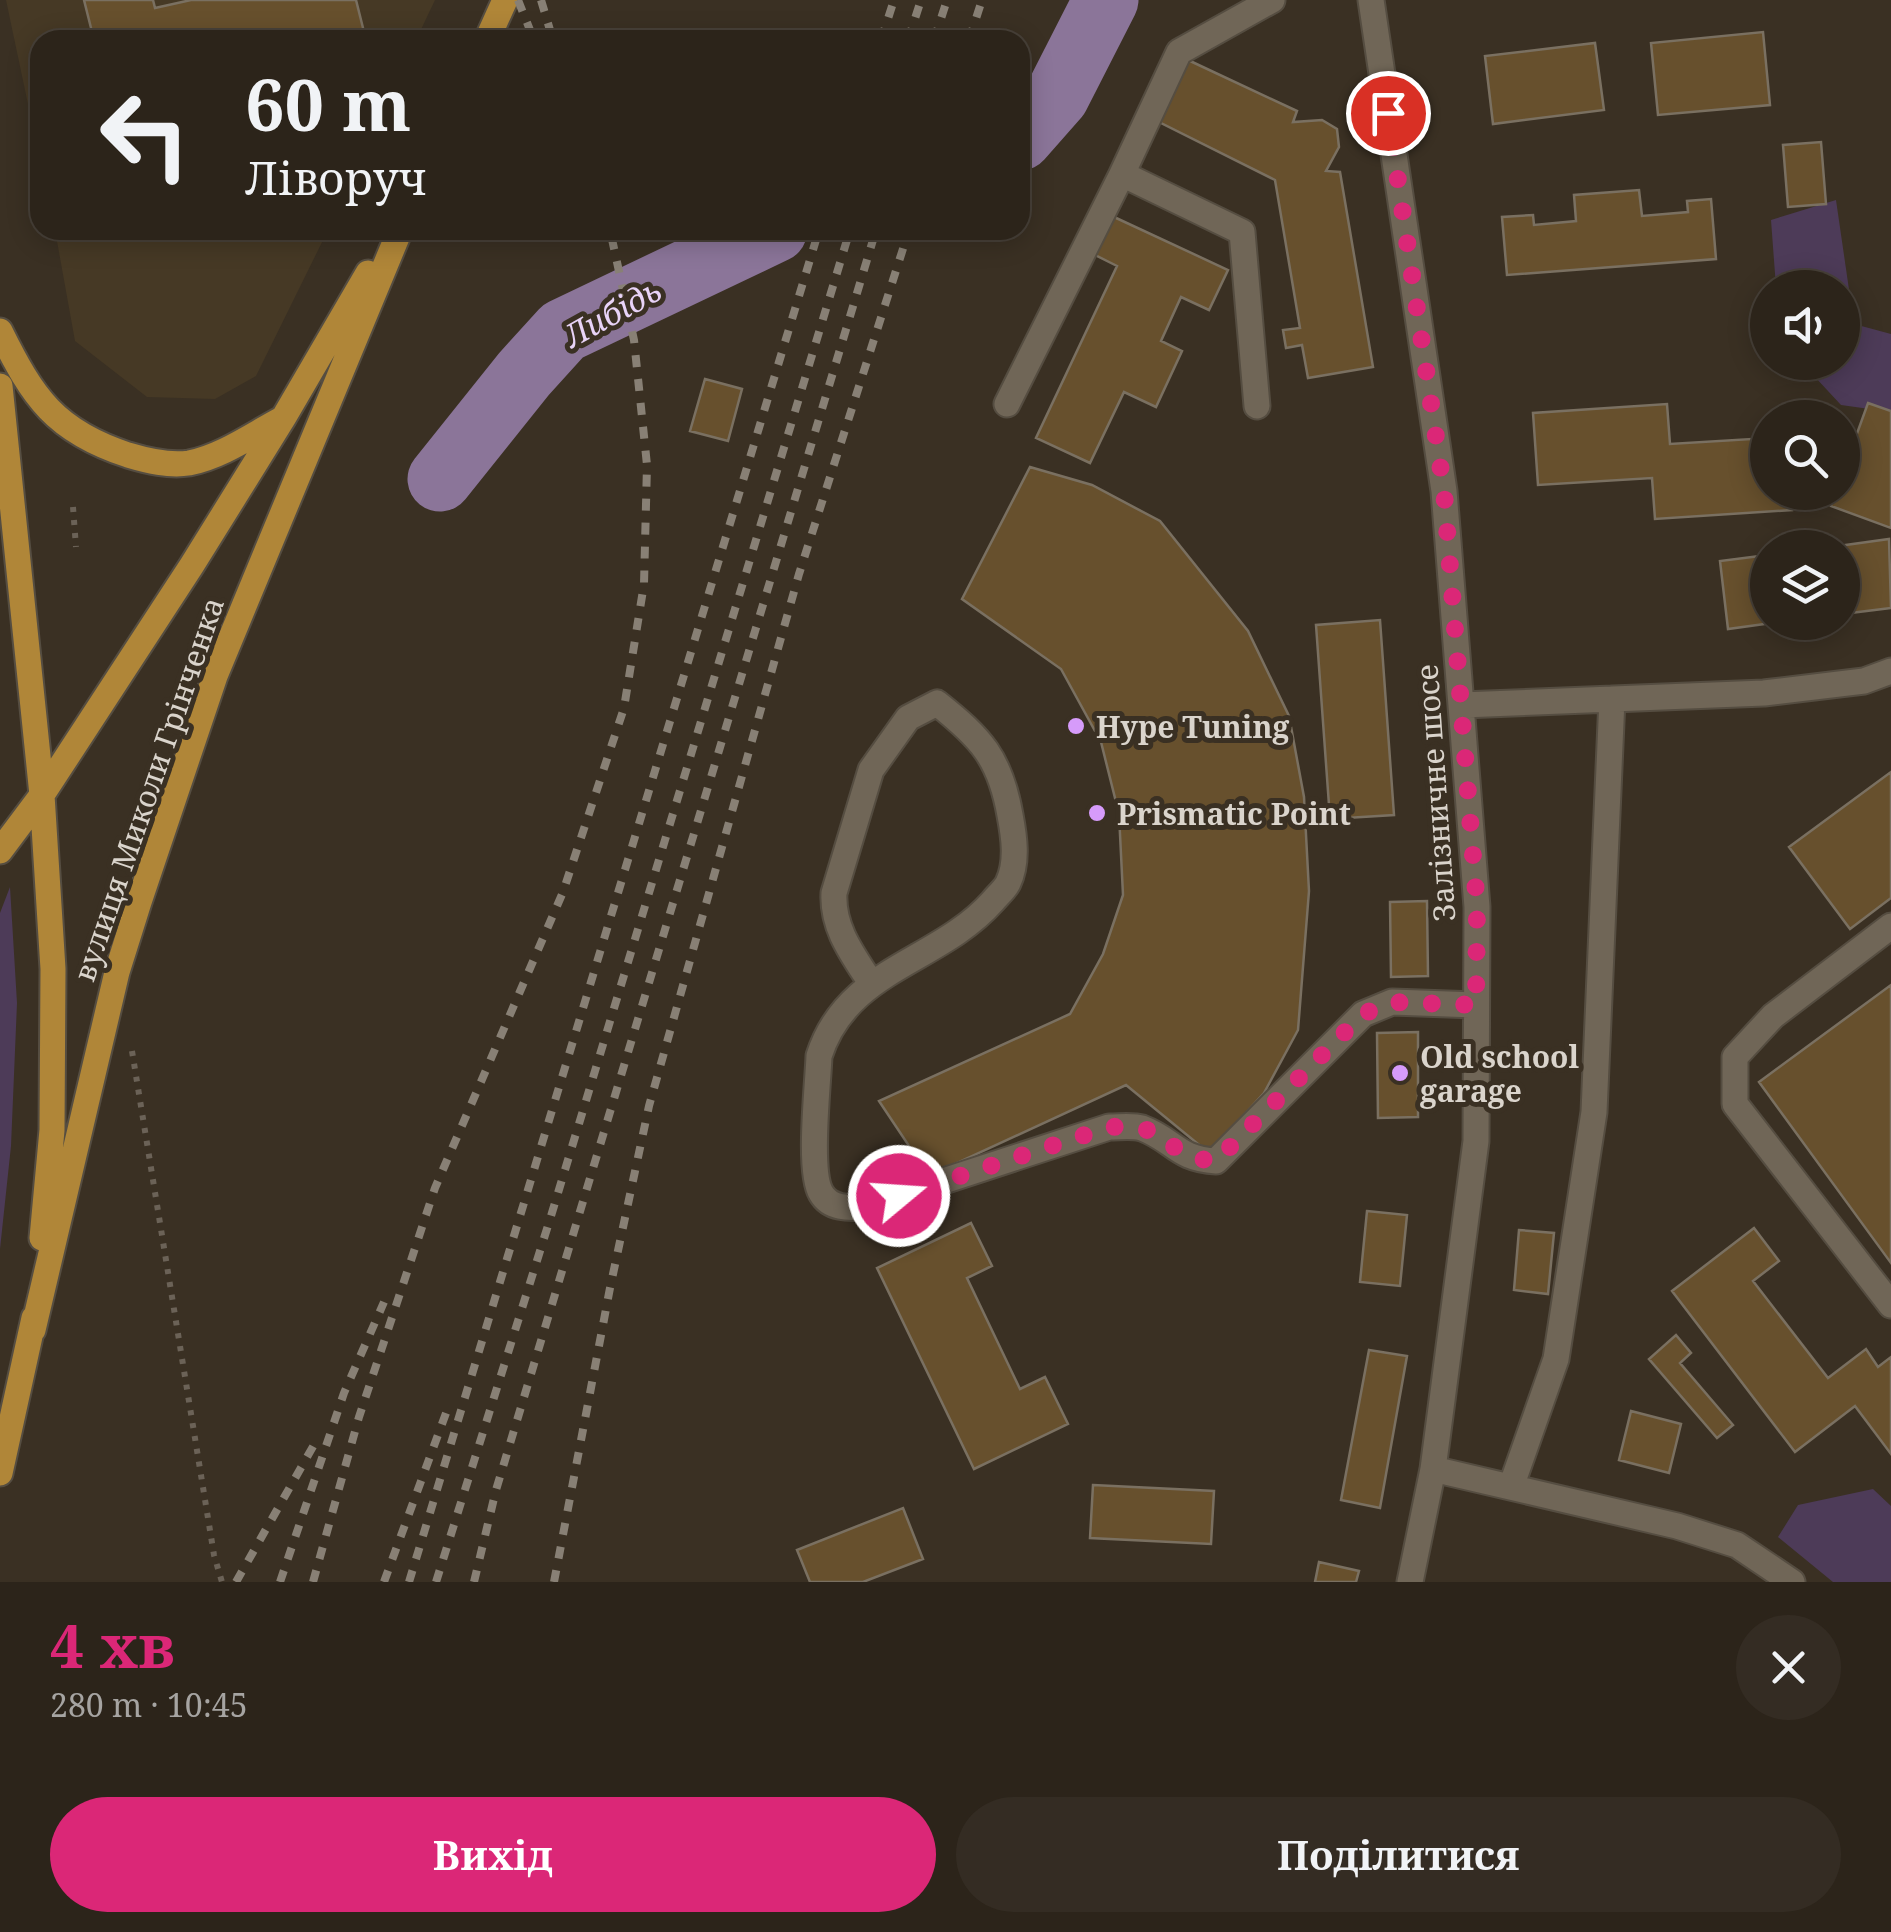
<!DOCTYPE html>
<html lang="uk">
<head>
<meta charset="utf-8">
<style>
  body { margin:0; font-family:"Noto Serif",serif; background:#342c23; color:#f1f3f6; height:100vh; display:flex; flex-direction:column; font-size:38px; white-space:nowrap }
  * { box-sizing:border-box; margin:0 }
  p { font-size:32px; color:#a6a4a2 }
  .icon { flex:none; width:55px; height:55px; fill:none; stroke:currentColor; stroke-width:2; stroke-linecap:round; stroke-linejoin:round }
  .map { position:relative; height:1582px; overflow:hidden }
  .drawer { display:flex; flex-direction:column; background:#2c241a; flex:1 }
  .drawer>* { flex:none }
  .banner { position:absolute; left:30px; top:30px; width:1000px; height:210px; border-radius:30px; box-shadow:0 5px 25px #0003,0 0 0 2px #484139; background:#2c241a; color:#f1f3f6; overflow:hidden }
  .tools { position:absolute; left:1750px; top:270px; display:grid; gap:20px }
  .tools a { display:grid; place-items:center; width:110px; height:110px; border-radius:50%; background:#2c241a; box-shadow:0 5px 25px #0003,0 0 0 2px #484139; font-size:50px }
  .pin { position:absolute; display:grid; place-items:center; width:85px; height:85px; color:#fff; margin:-42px; border:5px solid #fff; border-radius:50%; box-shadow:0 2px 10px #0007 }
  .me { position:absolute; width:110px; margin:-55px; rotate:72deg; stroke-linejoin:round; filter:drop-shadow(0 0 8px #0008) }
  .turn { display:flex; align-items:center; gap:35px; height:210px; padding:0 50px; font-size:45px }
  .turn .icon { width:130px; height:130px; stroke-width:2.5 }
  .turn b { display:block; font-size:70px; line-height:85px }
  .round { display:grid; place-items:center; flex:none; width:105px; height:105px; border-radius:52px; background:#342c23 }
  .head { display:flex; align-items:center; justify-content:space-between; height:170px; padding:0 50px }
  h1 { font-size:60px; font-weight:700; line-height:75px; color:#db2777 }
  .primary-button { display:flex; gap:20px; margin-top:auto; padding:20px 50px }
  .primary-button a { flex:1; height:115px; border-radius:60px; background:#db2777; color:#fff; font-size:40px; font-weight:700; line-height:115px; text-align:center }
  .primary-button a+a { background:#342c23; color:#f1f3f6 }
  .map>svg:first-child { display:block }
  .built { fill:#463925 }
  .green { fill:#4d3b58 }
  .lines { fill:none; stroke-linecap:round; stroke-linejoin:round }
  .river { stroke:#8b7599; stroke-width:65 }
  .building { fill:#67502d; stroke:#7a7061; stroke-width:2.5 }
  .minor-casing { stroke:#554d41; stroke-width:29 }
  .major-casing { stroke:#554d41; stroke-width:29 }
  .path { stroke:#6b6257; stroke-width:6; stroke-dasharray:5 8; stroke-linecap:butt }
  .minor { stroke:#706657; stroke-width:25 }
  .major { stroke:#b08638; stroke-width:25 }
  .rail { stroke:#888075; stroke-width:8; stroke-dasharray:12 12; stroke-linecap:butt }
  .route { stroke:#db2777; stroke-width:18; stroke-dasharray:0 32.4 }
  .poi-dot { fill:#d69bfa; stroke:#3a3023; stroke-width:4 }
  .labels { text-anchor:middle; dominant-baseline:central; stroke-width:10; stroke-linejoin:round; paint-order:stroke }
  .poi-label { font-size:30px; font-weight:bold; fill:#dad4cc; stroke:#3a3023; text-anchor:start }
  .street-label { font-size:30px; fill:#dad4cc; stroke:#3a3023 }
  .water-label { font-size:32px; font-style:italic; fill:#e8d3f7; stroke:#3a3023 }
</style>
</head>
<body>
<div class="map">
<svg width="1891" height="1582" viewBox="0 0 1891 1582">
  <rect width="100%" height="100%" fill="#3a3023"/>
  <path class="built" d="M6,0H435L416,40H40V161Z
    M55,230H328L256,376L215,399L147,397L75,341Z"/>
  <path class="green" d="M1836,200L1854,324L1891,334V412L1841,405L1802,363L1842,362V288L1776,287L1771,220Z
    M10,887L17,1003L11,1146L0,1249V913Z
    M1873,1489L1891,1506V1582H1833L1778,1537L1798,1505Z"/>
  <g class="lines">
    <path class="river" d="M1020,138L1057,96L1106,0
      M440,479L524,374L563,331L775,230"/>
  </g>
  <path class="building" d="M84,0H153L155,8L191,0H356L366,40H94Z
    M1763,32L1770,105L1658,115L1651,43Z
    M1595,43L1604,110L1493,124L1485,56Z
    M1188,60L1297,111L1293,122L1322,120L1337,129L1339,147L1326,171L1340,172L1373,367L1308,378L1302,345L1286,348L1283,330L1300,328L1275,180L1155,120Z
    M1821,142L1826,204L1788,207L1783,145Z
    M1639,190L1642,216L1688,212L1687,201L1711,199L1716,259L1507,275L1502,217L1533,215L1534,225L1576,221L1574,195Z
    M1114,217L1228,270L1209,310L1181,297L1161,341L1182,351L1156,407L1124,392L1090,463L1036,438L1117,266L1095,255Z
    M705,379L742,389L728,441L690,431Z
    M1868,403L1891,411V528L1831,506L1836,492H1842V475Z
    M1667,404L1670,444L1768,438V492H1790L1792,510L1655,519L1652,478L1538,485L1533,413Z
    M1030,467L1092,485L1160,521L1248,631L1289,716L1304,797L1309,891L1298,1030L1264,1093L1209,1153L1126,1085L929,1176L879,1101L1070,1014L1103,954L1123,895L1119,814L1101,742L1061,669L962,599Z
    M1889,539L1891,608L1842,614V548H1824Z
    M1768,555V622H1779L1728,629L1720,561Z
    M1380,620L1394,815L1330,819L1316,625Z
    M1891,772V898L1850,929L1789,847Z
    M1427,901L1428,976L1391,977L1390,902Z
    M1891,985V1263L1759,1082Z
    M1418,1032V1117L1378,1118L1377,1033Z
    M1367,1211L1407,1215L1400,1286L1360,1282Z
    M971,1223L992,1266L967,1278L1020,1389L1045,1377L1068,1424L974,1469L877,1268Z
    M1754,1228L1779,1261L1753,1281L1828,1378L1866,1349L1878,1367L1891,1357V1454L1855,1406L1795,1452L1672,1291Z
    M1519,1230L1554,1233L1548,1294L1514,1290Z
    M1676,1335L1691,1353L1680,1363L1733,1425L1717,1438L1649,1359Z
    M1369,1350L1407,1356L1380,1508L1341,1500Z
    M1631,1411L1681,1424L1669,1473L1619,1460Z
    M1093,1485L1214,1491L1211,1544L1090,1538Z
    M903,1508L923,1559L863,1582H810L797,1550Z
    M1319,1562L1359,1571L1356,1582H1315Z"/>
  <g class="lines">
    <defs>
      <path id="minor" d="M1371,0L1444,491L1477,907L1476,1141L1433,1469L1410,1582
        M1007,404L1122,174
        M1257,406L1242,232L1122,174L1179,52L1272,0
        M1462,705L1764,693L1864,681L1891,671
        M1891,926L1773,1016L1735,1057V1104L1891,1305
        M871,983C853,955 832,928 834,893L871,770L908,718L937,703C981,738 1000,758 1010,815C1014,836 1018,862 1008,883C1005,889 997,896 993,901C938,963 847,968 819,1056C818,1085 808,1171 821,1193C830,1209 849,1208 864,1207L1109,1127C1120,1127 1132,1125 1142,1128C1174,1140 1177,1159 1216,1161L1363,1014L1392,1002L1476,1005
        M1433,1469L1677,1526L1737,1545L1792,1582
        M1511,1487L1556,1359L1594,1112L1612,699"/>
      <path id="major" d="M487,40L505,0
        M0,331C33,398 55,431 128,455C148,461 169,466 189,463C221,457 252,435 280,420
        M0,386L42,795L53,969L52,1130L42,1238
        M0,851L42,795L192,565L284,417L368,273
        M33,1330L117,972L139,902L215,676L400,230
        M0,1473L34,1318"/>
    </defs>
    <use href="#minor" class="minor-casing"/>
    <use href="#major" class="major-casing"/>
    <path class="path" d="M73,507L76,547
      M132,1051L214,1555L222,1582"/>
    <use href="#minor" class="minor"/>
    <use href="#major" class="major"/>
    <path class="rail" d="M518,0L534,40
      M541,0L553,40
      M881,40L894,0
      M908,40L921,0
      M934,40L947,0
      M969,40L982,0
      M236,1582L319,1436
      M280,1582L344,1393L384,1302
      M313,1582L359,1417L435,1188L563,892L624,708L644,584L647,465L634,340L610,230
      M384,1582L446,1413
      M409,1582L819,230
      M436,1582L551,1216L850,230
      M474,1582L496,1490L876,230
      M554,1582L610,1288L649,1106L799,574L909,230"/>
  </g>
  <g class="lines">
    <path class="route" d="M899,1196L1109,1127C1120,1127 1132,1125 1142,1128C1175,1140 1174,1158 1216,1161L1363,1014L1392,1002L1476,1005L1477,906L1444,491L1388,113"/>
  </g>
  <g class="poi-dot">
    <circle cx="1076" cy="726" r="10"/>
    <circle cx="1097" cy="813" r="10"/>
    <circle cx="1400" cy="1073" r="10"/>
  </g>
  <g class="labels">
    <g class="poi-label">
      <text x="1096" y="726">Hype Tuning</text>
      <text x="1117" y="813">Prismatic Point</text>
      <text x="1420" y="1056">Old school<tspan x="1420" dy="34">garage</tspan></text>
    </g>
    <g class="street-label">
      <text transform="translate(148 789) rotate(-71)">вулиця Миколи Грінченка</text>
      <text transform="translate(1435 793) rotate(-94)">Залізничне шосе</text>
    </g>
    <g class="water-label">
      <text transform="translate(612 312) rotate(-29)">Либідь</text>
    </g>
  </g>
</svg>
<div class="tools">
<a><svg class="icon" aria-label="sound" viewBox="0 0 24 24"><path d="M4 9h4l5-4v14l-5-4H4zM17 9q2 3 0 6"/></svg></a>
<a><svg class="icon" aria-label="search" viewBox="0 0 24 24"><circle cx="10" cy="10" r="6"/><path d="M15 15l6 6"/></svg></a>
<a><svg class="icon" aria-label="layers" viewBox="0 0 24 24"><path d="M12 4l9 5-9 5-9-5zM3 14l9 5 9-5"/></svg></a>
</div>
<div class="pin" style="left:1388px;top:113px;background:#d93025"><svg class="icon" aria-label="arrive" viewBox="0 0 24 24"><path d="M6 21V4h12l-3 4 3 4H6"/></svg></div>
<svg class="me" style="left:899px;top:1196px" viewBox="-20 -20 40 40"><circle r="17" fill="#db2777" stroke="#fff" stroke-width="3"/><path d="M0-11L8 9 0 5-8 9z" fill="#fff"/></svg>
<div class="banner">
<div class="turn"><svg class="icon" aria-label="left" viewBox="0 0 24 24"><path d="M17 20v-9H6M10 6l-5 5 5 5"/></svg><div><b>60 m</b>Ліворуч</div></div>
</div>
</div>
<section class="drawer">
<div class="head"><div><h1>4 хв</h1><p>280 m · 10:45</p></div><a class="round"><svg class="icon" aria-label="close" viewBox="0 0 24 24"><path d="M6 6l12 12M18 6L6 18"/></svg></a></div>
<div class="primary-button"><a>Вихід</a><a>Поділитися</a></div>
</section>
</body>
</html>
